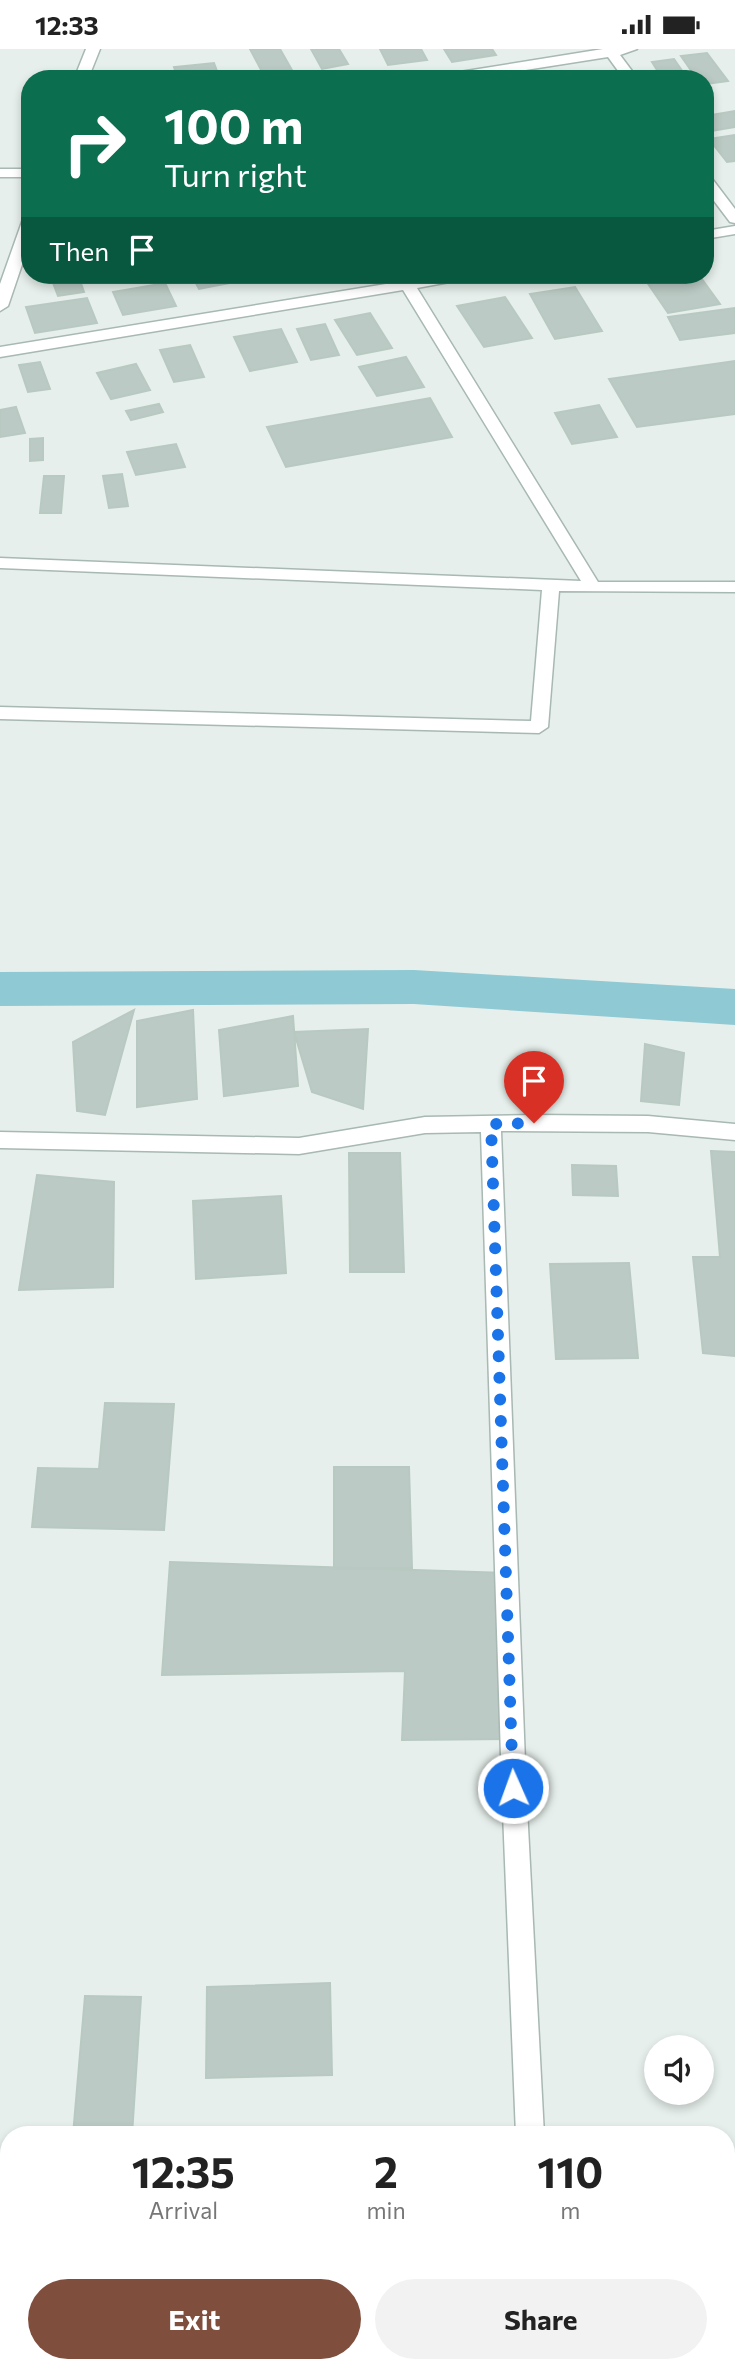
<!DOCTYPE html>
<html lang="en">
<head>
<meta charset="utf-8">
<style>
  body { margin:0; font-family:Commissioner,sans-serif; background:#f2f2f2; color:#222; height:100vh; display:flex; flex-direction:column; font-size:26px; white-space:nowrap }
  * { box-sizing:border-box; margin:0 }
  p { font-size:23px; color:#767676 }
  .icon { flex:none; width:38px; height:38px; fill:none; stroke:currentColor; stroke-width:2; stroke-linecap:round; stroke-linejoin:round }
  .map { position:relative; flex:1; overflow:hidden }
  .sheet { position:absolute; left:0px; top:2077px; width:735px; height:247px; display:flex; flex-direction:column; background:#fff; border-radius:28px 28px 0 0; box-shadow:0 4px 10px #0003 }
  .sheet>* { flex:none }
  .top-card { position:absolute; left:21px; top:21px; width:693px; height:214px; border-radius:28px; box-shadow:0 4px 10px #0003; background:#0b6e4f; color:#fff; overflow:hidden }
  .tools { position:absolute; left:644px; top:1986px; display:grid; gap:14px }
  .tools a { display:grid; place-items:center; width:70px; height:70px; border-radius:50%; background:#fff; box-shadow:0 4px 10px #0003; font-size:35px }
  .pin { position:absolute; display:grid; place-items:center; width:60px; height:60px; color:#fff; margin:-72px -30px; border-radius:50% 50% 50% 0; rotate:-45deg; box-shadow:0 0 7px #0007 }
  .pin .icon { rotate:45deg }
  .me { position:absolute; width:77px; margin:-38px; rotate:358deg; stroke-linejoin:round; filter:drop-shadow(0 0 5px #0008) }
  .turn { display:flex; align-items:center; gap:24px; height:147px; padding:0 28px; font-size:32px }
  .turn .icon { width:91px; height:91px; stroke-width:2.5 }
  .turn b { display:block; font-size:49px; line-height:60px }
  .then { display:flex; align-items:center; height:66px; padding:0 28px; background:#0003; gap:14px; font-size:26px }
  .eta { display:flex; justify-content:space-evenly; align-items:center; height:119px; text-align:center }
  .eta b { font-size:42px; font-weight:700; line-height:49px }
  .primary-button { display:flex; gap:14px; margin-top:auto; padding:14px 28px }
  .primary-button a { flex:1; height:80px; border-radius:42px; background:#804e3d; color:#fff; font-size:28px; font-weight:700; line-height:80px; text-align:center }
  .primary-button a+a { background:#f2f2f2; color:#222 }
  .status { display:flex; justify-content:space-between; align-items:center; height:49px; padding:0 35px; background:#fff; direction:ltr }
  .status svg { height:19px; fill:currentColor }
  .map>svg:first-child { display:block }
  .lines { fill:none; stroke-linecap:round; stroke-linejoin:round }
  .canal { fill:#8ec9d4; fill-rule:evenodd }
  .building { fill:#bbcac4; stroke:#b8c9c2; stroke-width:2 }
  .street-casing { stroke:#a8b8b2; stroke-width:3 }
  .street { fill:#fff; fill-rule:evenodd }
  .route { stroke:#1a73e8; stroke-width:12; stroke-dasharray:0 21.6 }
</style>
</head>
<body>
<div class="status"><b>12:33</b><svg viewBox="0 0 49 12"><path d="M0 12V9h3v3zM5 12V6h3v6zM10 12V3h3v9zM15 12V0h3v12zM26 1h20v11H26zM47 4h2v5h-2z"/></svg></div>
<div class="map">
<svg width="735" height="2323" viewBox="0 0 735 2323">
  <rect width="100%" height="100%" fill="#e6efeb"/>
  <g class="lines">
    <path class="canal" d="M414,921L735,940V976L414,955L0,957V923Z"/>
  </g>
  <path class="building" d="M250,0H280L297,30H266Z
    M311,0H339L348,15L322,20Z
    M380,0H421L427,11L388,16Z
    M444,0H492L496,6L452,13Z
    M707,4L728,32L705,35V30H697L681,7Z
    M674,10L685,26L662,29L652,13Z
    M214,14L220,30H178L174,18Z
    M578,22L583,30H530Z
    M735,62V78L705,83V67Z
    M735,86V112L727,113L709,90Z
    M50,226H78L84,243L58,247Z
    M242,226L245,231L199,240L192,227Z
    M642,226H699L720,255L668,264Z
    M165,234L176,257L123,266L113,243Z
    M575,238L602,282L555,290L530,245Z
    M505,248L532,289L484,298L457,257Z
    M87,249L97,274L35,284L26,258Z
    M735,259V284L680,291L668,268Z
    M370,264L392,299L357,306L335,271Z
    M325,275L339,306L311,311L297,280Z
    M281,280L297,313L250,322L234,288Z
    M190,296L204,328L174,333L160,301Z
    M406,308L424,338L377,347L359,318Z
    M735,312V365L637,378L609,330Z
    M40,313L50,340L28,343L19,316Z
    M136,315L150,341L111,350L97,324Z
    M430,349L452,388L286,418L267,378Z
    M159,355L163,363L131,371L126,362Z
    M599,356L617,388L572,395L555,364Z
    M16,358L25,384L0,388V361Z
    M43,389V411L30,412V390Z
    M176,395L185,418L136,426L127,403Z
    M122,425L128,457L109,459L103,427Z
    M44,427H64L61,464H40Z
    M134,961L105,1066L77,1062L73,993Z
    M193,961L197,1050L137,1058V972Z
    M293,967L298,1037L224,1047L219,981Z
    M368,980L363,1060L312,1043L294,983Z
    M645,995L684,1004L679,1056L641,1052Z
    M711,1102L735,1103V1307L703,1304L693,1208H720Z
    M349,1104H400L404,1223H350Z
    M572,1116L616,1117L618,1147L573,1146Z
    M37,1126L114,1133L113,1238L19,1241Z
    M281,1147L286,1224L196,1230L193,1152Z
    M629,1214L638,1309L556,1310L550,1215Z
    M105,1354L174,1355L164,1481L32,1478L38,1419L99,1420Z
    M334,1418H409L412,1519L334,1520Z
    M170,1513L506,1524L512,1690L402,1691L405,1622L162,1626Z
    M330,1934L332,2026L206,2029L207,1938Z
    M85,1947L141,1948L132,2086H73Z
    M3,2249H9V2313L0,2314Z
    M44,2315H116V2323H44Z"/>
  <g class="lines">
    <defs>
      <path id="street" d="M86,0H100L88,30H74Z
        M603,0H637L620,6L638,30H624L608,8L468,30H434L441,26Z
        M0,120H30V128H0Z
        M705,126L710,127L735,160V174L730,173L705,140Z
        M30,166V192L8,257L0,262V235L23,170Z
        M735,177V185L705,190V182Z
        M441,226H473L466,230L417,239L598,533H735V543L559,542L548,678L539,684L0,670V658L531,672L542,541L0,519V509L581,532L403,241L0,308V298Z
        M534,1066L648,1067L735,1075V1091L648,1083L501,1082L526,1739L544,2086H516L502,1739L481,1083L425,1084L299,1105L0,1099V1083L299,1089L425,1068Z
        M528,2315H556V2323H528Z"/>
    </defs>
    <use href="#street" class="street-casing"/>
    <use href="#street" class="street"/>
  </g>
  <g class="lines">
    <path class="route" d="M513,1739L491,1075L534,1074"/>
  </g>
</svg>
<div class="tools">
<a><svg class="icon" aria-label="sound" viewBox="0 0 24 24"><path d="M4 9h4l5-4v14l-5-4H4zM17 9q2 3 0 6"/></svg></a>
</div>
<div class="pin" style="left:534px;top:1074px;background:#d93025"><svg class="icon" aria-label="arrive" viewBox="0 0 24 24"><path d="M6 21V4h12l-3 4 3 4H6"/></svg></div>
<svg class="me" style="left:513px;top:1739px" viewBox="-20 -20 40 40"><circle r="17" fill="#1a73e8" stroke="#fff" stroke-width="3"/><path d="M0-11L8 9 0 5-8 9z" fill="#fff"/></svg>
<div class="top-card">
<div class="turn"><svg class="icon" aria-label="right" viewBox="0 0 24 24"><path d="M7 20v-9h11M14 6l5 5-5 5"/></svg><div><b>100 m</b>Turn right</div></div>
<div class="then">Then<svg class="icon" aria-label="arrive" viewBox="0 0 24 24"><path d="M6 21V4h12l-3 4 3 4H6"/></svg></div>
</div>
<section class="sheet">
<div class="eta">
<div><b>12:35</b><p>Arrival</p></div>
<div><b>2</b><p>min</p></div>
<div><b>110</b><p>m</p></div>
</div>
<div class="primary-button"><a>Exit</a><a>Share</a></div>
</section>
</div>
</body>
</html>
